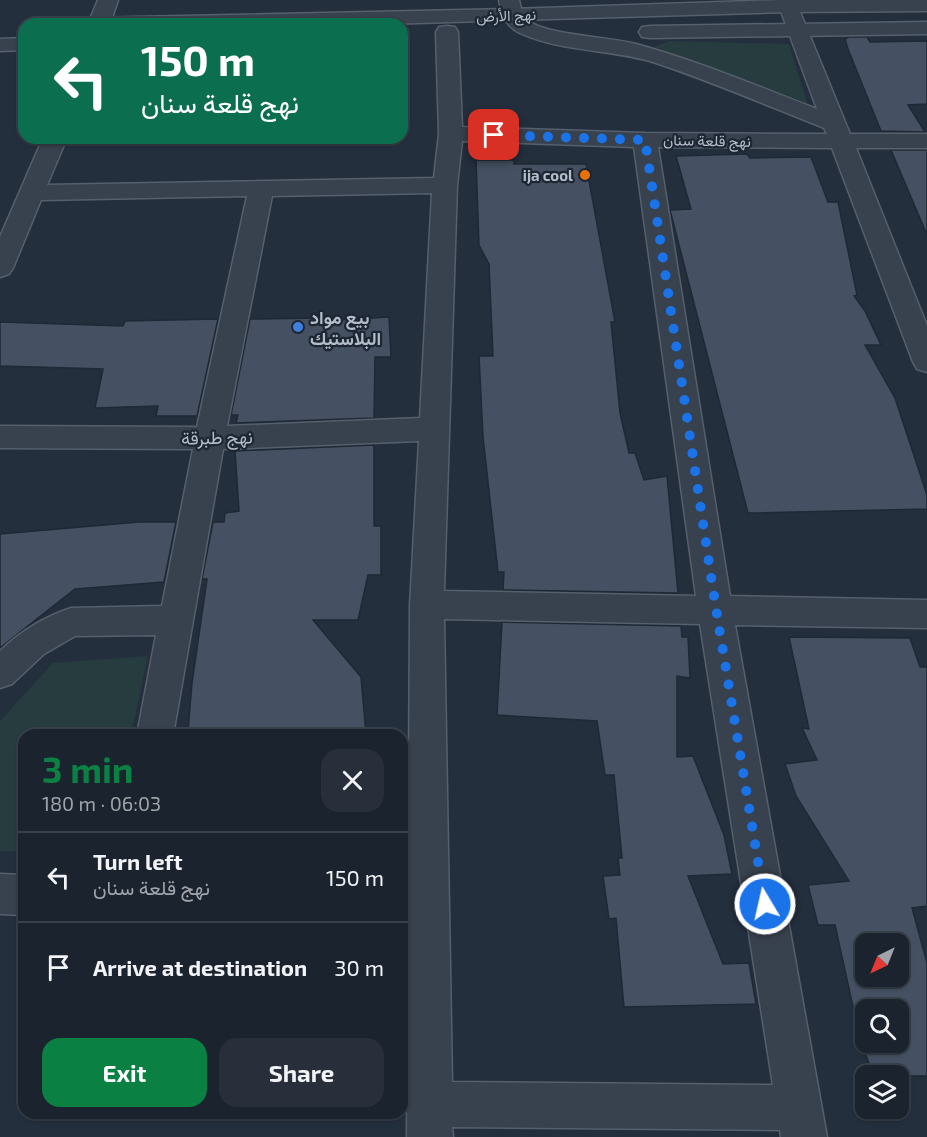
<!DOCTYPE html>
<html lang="en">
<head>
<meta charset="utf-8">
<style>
  body { margin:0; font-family:"Exo 2",Vazirmatn,sans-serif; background:#282f3a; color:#f1f3f6; height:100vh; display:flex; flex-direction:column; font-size:22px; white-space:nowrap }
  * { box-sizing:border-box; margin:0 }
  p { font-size:20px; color:#a0a4aa }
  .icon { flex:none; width:33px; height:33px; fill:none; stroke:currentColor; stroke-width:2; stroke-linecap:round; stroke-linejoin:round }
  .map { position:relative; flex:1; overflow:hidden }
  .sheet { position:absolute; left:18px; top:729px; width:390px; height:390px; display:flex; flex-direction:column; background:#1b232e; border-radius:18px; box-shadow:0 2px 4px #0004,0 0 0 2px #39404a }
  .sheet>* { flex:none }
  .hud { position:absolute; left:18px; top:18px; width:390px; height:126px; border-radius:18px; box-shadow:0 2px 4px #0004,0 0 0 2px #39404a; background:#0b6e4f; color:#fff; overflow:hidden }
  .needle { width:39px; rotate:223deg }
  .controls { position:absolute; left:855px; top:933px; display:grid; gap:12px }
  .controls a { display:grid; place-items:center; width:54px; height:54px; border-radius:12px; background:#1b232e; box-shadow:0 2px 4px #0004,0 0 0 2px #39404a; font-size:30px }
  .pin { position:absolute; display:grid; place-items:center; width:51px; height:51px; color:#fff; margin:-26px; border-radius:12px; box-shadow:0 3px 9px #0006 }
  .me { position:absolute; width:66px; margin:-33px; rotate:351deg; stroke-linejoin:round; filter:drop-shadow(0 0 4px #0008) }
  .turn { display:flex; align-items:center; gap:21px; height:126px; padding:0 24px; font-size:27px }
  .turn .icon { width:78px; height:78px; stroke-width:2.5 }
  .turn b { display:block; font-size:42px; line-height:51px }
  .round { display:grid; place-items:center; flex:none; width:63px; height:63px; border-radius:18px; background:#282f3a }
  .headline { display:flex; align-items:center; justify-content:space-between; height:102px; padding:0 24px }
  h1 { font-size:36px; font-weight:700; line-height:45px; color:#0b8043 }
  .button { display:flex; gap:12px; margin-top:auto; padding:12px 24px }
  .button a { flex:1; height:69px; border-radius:18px; background:#0b8043; color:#fff; font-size:24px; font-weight:700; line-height:69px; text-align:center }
  .button a+a { background:#282f3a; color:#f1f3f6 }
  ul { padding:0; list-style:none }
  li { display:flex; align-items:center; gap:18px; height:90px; padding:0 24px; border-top:2px solid #39404a }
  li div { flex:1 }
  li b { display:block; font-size:22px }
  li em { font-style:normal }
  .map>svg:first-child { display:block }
  .green { fill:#263c3f }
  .building { fill:#455162; stroke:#1f2835; stroke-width:1.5; fill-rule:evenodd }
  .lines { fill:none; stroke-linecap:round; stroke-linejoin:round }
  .minor-casing { stroke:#565f6c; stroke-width:3 }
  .tertiary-casing { stroke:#565f6c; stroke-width:3 }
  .minor { fill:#38414e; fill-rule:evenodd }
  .tertiary { fill:#38414e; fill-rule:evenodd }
  .route { stroke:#1a73e8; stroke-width:10; stroke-dasharray:0 18 }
  .food-dot { fill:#e8710a; stroke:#1d2633; stroke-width:2 }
  .shop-dot { fill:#3f7fe0; stroke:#1d2633; stroke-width:2 }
  .labels { text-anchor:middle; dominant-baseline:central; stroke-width:4.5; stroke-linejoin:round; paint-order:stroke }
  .far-street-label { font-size:15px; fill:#b4bcc9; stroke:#1d2633 }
  .far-poi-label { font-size:15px; font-weight:bold; fill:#b4bcc9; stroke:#1d2633; text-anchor:end }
  .poi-label { font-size:18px; font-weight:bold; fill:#b4bcc9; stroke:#1d2633; text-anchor:start }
  .street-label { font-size:18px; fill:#b4bcc9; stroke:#1d2633 }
</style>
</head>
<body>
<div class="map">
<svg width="927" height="1137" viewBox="0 0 927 1137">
  <rect width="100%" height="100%" fill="#242f3e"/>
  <path class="green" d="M669,41L789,44L807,103L654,47Z
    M148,656L131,735H24V851H0V721L53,663Z"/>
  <path class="building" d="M849,37H867L870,42L927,41V104L908,105L925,132L881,131L848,49L845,39Z
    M891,150H927V235Z
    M747,154L750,158L811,157L828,202H838L857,295L854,296L865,311L881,345H865L895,398L927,495V509L748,513L670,210L691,209L676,156Z
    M476,160H514V164H586L615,322H611L620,413L629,453H635L644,480L667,476L678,593L503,590L504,572H498L483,437L479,356H493L489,264L479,245Z
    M389,317L391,357H375L374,418L236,423L238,415H231L250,319L324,318V321Z
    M218,319L197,416H156L158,406L95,408L103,369L0,366V322L123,326L125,321Z
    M374,445V526H381V575H368L358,620H313L361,677L366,734L215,735L188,731L192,683L207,579H202L213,522H224L225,513L239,511L235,451Z
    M139,522H176L164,582L75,589L0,648V534Z
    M502,622L681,626L682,637H688L690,678L677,676V757L693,756L724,835L732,874L688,876L723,964L749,963L756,1004L624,1007L616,918L609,919L603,876L620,875L618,858H622L614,775H605L597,721L497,715Z
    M789,637L910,638L920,667H927V906L912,908L927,963V1076H873L859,1034L835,925H818L808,885L849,881L796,796L785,764L817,760L802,728L809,729ZM866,944H898V976H866ZM866,1010H898V1042H866Z"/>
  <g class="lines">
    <defs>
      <path id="minor" d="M98,0H118L110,24H88Z
        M499,0H519C521,10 523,17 532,23C551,35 610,37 636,44C698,61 757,86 817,109L779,6L782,2H796L850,134H927V148H856L927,326V372L917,369L913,362L832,148L658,147L730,596L927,600V628L735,625L827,1137H781L780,1130L452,1127L453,1137H407L410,605L419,441L223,449L173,735H137L156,635L75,636L44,654L12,684L0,688V651C21,631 44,617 71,608L162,606L193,449L0,448V426L197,427L247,196L41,200L13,268L9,274L0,277V237L43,138H67L47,185L434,178L439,134L436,32L439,27L447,26L455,27L458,32L462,127L645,133L827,134L824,128C768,106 711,81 653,62C610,49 561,52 520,33C506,27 501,13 499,0ZM462,141L634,147L696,596L444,591L457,185ZM432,193L420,418L227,426L272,196ZM444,619L700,624L773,1085L452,1082Z
        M0,874L24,875V915L0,914Z"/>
      <path id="tertiary" d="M782,0H927V11L789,12L385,24H74L78,20L85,18L512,9Z
        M927,22V34L650,38L642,37L639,32L642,27L650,26Z
        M24,38V50L0,51V39Z"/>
    </defs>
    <use href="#minor" class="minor-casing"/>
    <use href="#tertiary" class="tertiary-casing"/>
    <use href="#minor" class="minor"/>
    <use href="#tertiary" class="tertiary"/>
  </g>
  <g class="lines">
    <path class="route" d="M494,135L645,140L716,609L765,904"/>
  </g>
  <circle class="food-dot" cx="585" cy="175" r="6"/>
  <circle class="shop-dot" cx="298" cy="327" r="6"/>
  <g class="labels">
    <g class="far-street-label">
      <text transform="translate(506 15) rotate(-2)">نهج الأرض</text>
      <text transform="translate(707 140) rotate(1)">نهج قلعة سنان</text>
    </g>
    <g class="far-poi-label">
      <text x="573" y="175">ija cool</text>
    </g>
    <g class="poi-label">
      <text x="310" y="317">بيع مواد<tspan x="310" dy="21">البلاستيك</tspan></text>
    </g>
    <g class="street-label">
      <text transform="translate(217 437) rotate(-1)">نهج طبرقة</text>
    </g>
  </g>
</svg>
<div class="controls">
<a><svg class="needle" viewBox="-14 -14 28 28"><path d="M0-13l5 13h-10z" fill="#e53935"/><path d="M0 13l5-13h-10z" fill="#a0a4aa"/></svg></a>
<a><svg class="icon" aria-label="search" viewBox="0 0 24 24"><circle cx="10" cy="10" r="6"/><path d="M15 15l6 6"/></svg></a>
<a><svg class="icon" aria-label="layers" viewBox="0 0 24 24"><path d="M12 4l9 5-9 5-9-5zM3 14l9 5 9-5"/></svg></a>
</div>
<div class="pin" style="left:494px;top:135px;background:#d93025"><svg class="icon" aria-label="arrive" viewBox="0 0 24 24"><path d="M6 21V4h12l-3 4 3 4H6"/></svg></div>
<svg class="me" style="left:765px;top:904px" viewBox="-20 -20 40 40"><circle r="17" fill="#1a73e8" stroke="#fff" stroke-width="3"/><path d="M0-11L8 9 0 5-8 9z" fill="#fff"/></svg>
<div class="hud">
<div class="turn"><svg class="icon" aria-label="left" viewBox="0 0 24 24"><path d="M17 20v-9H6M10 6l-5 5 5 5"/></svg><div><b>150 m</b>نهج قلعة سنان</div></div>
</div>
<section class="sheet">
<div class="headline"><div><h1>3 min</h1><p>180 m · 06:03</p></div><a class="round"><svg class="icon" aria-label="close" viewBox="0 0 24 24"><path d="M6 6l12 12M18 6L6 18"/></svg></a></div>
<ul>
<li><svg class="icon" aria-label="left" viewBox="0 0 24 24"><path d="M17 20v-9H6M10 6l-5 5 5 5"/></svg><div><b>Turn left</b><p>نهج قلعة سنان</p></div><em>150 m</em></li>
<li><svg class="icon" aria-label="arrive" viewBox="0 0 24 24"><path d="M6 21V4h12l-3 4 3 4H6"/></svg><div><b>Arrive at destination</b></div><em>30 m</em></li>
</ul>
<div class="button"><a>Exit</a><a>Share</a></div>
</section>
</div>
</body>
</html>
